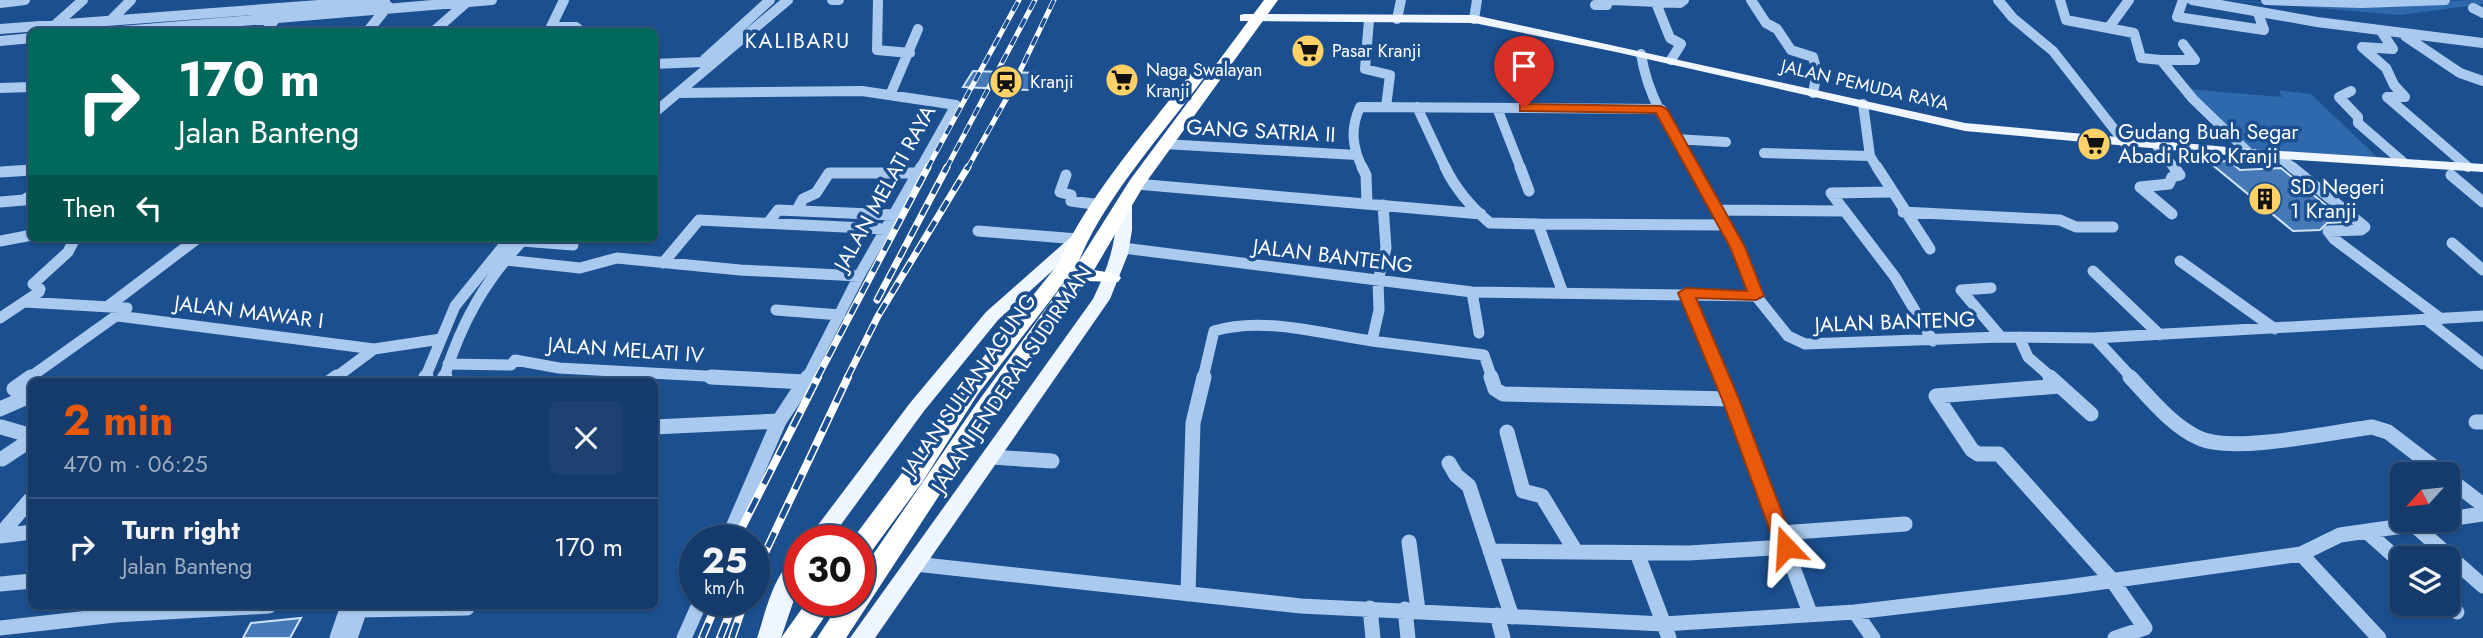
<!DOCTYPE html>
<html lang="en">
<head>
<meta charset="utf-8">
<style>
  body { margin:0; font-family:Jost,sans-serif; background:#1d4271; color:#f1f3f6; height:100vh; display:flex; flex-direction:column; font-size:26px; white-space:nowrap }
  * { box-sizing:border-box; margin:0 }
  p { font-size:23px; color:#9dadc1 }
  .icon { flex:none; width:38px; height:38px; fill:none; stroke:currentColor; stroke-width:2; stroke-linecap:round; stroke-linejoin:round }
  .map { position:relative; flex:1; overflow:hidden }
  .side { position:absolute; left:28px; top:378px; width:630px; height:231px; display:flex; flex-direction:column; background:#143b6b; border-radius:10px; box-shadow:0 2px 5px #0004,0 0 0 2px #33557e }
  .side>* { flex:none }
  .banner { position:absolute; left:28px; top:28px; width:630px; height:214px; border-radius:10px; box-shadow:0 2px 5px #0004,0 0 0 2px #33557e; background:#00695c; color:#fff; overflow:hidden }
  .needle { width:46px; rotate:243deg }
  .tools { position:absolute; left:2390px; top:462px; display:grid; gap:14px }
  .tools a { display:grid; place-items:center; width:70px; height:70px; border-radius:10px; background:#143b6b; box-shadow:0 2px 5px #0004,0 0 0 2px #33557e; font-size:35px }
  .speed { position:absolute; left:679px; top:525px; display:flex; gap:14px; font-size:35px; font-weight:700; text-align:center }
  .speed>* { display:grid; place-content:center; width:91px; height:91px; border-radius:50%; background:#143b6b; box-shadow:0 2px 5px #0004,0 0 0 2px #33557e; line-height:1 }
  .speed small { font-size:18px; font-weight:400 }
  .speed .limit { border:10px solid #d22; background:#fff; color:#111 }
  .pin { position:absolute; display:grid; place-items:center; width:60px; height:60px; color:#fff; margin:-72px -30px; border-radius:50% 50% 50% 0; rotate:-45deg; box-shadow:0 0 7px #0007 }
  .pin .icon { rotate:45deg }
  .me { position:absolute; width:77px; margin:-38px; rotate:340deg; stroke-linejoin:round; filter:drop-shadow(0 0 5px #0008) }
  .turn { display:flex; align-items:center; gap:24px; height:147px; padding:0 35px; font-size:32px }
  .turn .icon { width:91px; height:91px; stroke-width:2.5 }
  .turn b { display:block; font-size:49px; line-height:60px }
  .then { display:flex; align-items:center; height:66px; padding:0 35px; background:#0003; gap:14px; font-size:26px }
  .round { display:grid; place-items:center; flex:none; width:74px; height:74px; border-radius:10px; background:#1d4271 }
  .summary { display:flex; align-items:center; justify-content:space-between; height:119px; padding:0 35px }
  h1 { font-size:42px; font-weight:700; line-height:52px; color:#ea580c }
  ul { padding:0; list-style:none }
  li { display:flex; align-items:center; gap:21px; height:98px; padding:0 35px; border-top:2px solid #33557e }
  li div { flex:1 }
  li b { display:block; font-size:26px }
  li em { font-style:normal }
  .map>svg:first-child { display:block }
  .green { fill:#2e69ad }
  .building { fill:#4478b7; stroke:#cfe3fa; stroke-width:2 }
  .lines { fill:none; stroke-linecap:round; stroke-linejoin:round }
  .minor-far2 { stroke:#a9c9ee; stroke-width:10 }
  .minor-far1 { stroke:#a9c9ee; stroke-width:11 }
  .minor { stroke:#a9c9ee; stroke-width:15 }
  .major { fill:#f0f6ff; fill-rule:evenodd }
  .highway { fill:#fff; fill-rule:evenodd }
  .rail-far2-casing { stroke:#fff; stroke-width:5 }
  .rail-far1-casing { stroke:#fff; stroke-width:7 }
  .rail-casing { stroke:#fff; stroke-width:8 }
  .rail-far2 { stroke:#1b4f8f; stroke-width:3.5; stroke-dasharray:10; stroke-linecap:butt }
  .rail-far1 { stroke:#1b4f8f; stroke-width:4.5; stroke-dasharray:12; stroke-linecap:butt }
  .rail { stroke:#1b4f8f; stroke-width:5; stroke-dasharray:16; stroke-linecap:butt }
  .route { fill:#ea580c; stroke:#983908; stroke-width:2 }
  .labels { text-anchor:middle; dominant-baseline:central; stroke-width:7; stroke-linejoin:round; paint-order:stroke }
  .far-poi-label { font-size:18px; fill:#fff; stroke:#1b4f8f; text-anchor:start }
  .far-street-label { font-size:18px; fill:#fff; stroke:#1b4f8f }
  .far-quarter-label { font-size:21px; letter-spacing:2px; fill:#fff; stroke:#1b4f8f }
  .street-label { font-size:21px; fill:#fff; stroke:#1b4f8f }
  .poi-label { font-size:21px; fill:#fff; stroke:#1b4f8f; text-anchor:start }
</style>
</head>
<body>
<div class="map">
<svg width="2483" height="638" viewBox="0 0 2483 638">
  <rect width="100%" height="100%" fill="#1b4f8f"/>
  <path class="green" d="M2226,0L2297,4L2483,0V4L2400,15Z
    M2188,89L2282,97L2279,90L2311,94L2379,159L2250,151Z"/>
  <path class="building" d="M973,71L1036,73L1029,90L963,87Z
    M2229,161L2240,170L2281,168L2346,222L2327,223L2320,230L2293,231L2209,162Z
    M301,618L290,638H243L251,623Z"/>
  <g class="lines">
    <path class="minor-far2" d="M564,0L551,27H576L582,32
      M832,0H839
      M878,0L877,50L910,53
      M1612,0L1680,3L1684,0
      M1751,0L1766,23L1777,29L1791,50L1813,57L1817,72L1813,93
      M1998,0L2013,18L2053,51L2125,143
      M2060,0L2066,20L2134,33L2141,58L2161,60L2193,99L2249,153
      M2183,0L2177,17L2264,30L2258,13
      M2192,0L2317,22L2483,43
      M2266,0L2362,3L2445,0
      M0,3L25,0
      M1656,3L1670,38L1681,44L1671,60
      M1595,5H1607L1608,0
      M2473,8L2483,13
      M1397,19L1401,0
      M1474,19L1477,0
      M1369,20L1365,69L1390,75L1386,107
      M110,21L131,0
      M55,25L83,0
      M2110,26L2129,0
      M0,29L385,0
      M2381,31L2393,49L2362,47L2386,68L2394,85L2405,97H2387L2468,167
      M110,32L492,0
      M265,32L277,17
      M367,32L388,6
      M433,32L467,2
      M2405,36L2460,73L2483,81
      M0,41L32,38
      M1641,54C1648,99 1671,132 1695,169
      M705,59L770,0
      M2161,60H2195L2183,44
      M654,64L702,62
      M0,88L32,87
      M2351,91L2339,97L2358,117V123L2403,162
      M678,93L862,91L956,105L920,169
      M891,93L918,29
      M1863,104L1870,156L1878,169
      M1417,107L1446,169
      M1497,108L1521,169
      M654,113L788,0
      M1675,139L1726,142
      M1164,144L1356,155
      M2157,146L2175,169
      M1764,153L1870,156
      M2276,154L2294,169
      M1363,169C1352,147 1350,129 1360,107L1661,109"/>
    <path class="minor-far1" d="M1362,167L1366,175L1367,204
      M1445,167C1455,188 1472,208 1490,223L1538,224L1563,293
      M1520,167L1529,191
      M1694,167L1724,221L1756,296
      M1877,167L1930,249
      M2292,167L2365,227L2361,230L2328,231L2334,239L2441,319
      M0,172L32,170
      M1066,175L1060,192L1071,195V201L1101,205
      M2451,175L2483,202
      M1136,184L1481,214
      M1890,192L1831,193L1895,277L1933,341
      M0,202L24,200L32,195
      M797,210L803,199L816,193L829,173H917
      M1717,210L1844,211
      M1903,212L2060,220L2076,227H2113
      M2172,214L2140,187L2169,184L2172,177L2180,175L2174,167
      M768,223L778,210L894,215
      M1538,224L1725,225
      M978,231L1078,239
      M0,241L32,235
      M522,241L573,245
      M2452,243L2483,270
      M1123,248L1472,292L1756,296L1788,336L1805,344L2001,337L2095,338L2483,316
      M505,260L580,268L617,258L740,270L859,276
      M2180,261L2275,329
      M663,263L699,220L885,229
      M2093,271L2160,335
      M1991,288L1961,290L2001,337
      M1472,292L1479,333
      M1686,293L1722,378
      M25,302L127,308L29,378
      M107,307L198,238
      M776,310L840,315
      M118,316L374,349
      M0,318L39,292L40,289L33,284L68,252L75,238
      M2427,320L2483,364
      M2019,337L2028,357L2052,378
      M2095,338L2132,378
      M1372,341L1484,355L1492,378
      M448,364L511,365L515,360L559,368L742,378
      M335,378L374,349L441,339
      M425,378L455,306L510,238
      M444,378C461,323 485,280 525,238
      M807,378L859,276L921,167
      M1203,378L1214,331C1263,316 1322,334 1372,341L1379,310L1378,281L1386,248L1383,205"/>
    <path class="minor" d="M31,377L14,389L32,394
      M711,377L805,382
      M1491,377L1495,389L1503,394L1731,399
      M1722,377L1810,613
      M2050,377L2091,414
      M2130,377C2150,398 2172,426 2199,438C2232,454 2333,432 2372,427L2388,432L2443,474
      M330,382L337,377
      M424,382L426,377
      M443,382L445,377
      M2060,386L1936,396L1972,450L1978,454H1999L2112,580L2145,628L2115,638
      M0,409L32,395
      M2476,422H2483
      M1,427L32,436
      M654,427L779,421
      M1507,432L1523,491L1542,496L1576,552L1689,553L1786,547
      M991,457L1052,461
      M2,459L32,439
      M1449,463L1456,475L1469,486L1512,617
      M2448,478L2483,505
      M2448,519L2483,514
      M2414,525L2483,586
      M2367,532L2403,564
      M1781,533L1905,524
      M0,535L30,500
      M0,536L32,532
      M727,541L779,421L808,377
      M1409,542L1418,610
      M1490,551L1576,552
      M1637,553L1669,638
      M2301,554L2379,638
      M915,564L1301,606L1663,624L1855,612L2067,587L2301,554L2340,535L2445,520
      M0,584L32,581
      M1188,594L1193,423L1204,377
      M2447,604L2457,612
      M1370,608L1373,638
      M1405,609L1408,638
      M359,610L467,608
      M1855,612L1873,638
      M1497,615L1503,638
      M0,628L115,615L269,606
      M337,638L348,606
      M350,638L361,606
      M684,638L701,600"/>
    <path class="major" d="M1244,14L1474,15L1965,123L2249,149L2483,164V172L2249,157L1965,131L1616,52L1474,23L1240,21V15Z
      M1124,200L1132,205V230L1128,254L1110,299L875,638H850L1093,299C1108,268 1118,240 1116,205Z
      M1078,234L1086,239L1084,242L998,320L924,411L829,541H806L910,403L986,312L1072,236Z
      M800,557V582L781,638H757C765,615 775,565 800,557Z"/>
    <path class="highway" d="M1264,0H1278L1144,185L1094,270L1118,274L1121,278L1118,282L1086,281L993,413L846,638H817L842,600H859V575L977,403L1073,271L978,394L923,481L868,556L859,558V541H851L905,469L961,385L1059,263C1085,198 1154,122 1197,65H1209L1211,68C1170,126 1104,197 1079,261L1130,180Z
      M808,600H836L810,638H781Z"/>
    <defs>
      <path id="rail-far2" d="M927,169L1019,0
        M946,169L1035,0
        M967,169L1009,94L1054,0"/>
      <path id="rail-far1" d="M877,300L947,167
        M817,378L928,167
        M847,378L878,316L968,167"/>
      <path id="rail" d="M735,541L818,377
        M754,576L848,377
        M702,638L718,600
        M720,638L735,600
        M732,638L745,600"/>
    </defs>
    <use href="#rail-far2" class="rail-far2-casing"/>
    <use href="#rail-far1" class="rail-far1-casing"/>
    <use href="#rail" class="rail-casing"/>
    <use href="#rail-far2" class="rail-far2"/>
    <use href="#rail-far1" class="rail-far1"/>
    <use href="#rail" class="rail"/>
  </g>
  <path class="route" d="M1524,104L1661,106L1667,109L1745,247L1764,296L1756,300L1696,298L1739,399L1795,547L1792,552L1786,554L1776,547L1722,399L1678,293L1686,288L1747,291L1730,247L1656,113L1520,111V105Z"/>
  <defs>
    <symbol id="supermarket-disc" viewBox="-11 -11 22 22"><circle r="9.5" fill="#ffd166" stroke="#1b4f8f"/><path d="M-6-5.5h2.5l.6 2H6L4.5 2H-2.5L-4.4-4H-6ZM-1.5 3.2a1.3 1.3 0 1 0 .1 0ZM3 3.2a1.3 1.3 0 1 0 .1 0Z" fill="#111"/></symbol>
    <symbol id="station-disc" viewBox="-11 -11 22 22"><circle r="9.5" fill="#ffd166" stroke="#1b4f8f"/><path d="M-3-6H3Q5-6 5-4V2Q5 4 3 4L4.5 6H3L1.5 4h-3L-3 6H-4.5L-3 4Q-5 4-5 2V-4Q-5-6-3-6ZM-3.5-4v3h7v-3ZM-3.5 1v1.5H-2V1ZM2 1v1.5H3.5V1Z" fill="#111"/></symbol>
    <symbol id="building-disc" viewBox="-11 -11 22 22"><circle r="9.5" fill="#ffd166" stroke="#1b4f8f"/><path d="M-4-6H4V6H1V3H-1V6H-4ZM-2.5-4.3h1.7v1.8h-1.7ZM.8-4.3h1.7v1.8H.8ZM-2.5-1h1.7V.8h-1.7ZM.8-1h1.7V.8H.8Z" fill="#111"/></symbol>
  </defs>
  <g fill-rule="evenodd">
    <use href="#supermarket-disc" x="1289" y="32" width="38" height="38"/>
    <use href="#supermarket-disc" x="1103" y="61" width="38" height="38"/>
    <use href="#station-disc" x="987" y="63" width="38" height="38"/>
    <use href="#supermarket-disc" x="2075" y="125" width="38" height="38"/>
    <use href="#building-disc" x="2246" y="180" width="38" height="38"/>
  </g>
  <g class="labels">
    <g class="far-poi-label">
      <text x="1332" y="51">Pasar Kranji</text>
      <text x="1146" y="70">Naga Swalayan<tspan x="1146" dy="21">Kranji</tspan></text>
      <text x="1030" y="82">Kranji</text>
    </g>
    <g class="far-street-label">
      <text transform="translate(1865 85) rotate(13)">JALAN PEMUDA RAYA</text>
    </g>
    <g class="far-quarter-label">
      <text x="798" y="41">KALIBARU</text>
    </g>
    <g class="street-label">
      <text transform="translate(1261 131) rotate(3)">GANG SATRIA II</text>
      <text transform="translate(885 188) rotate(-61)">JALAN MELATI RAYA</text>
      <text transform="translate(1333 256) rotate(7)">JALAN BANTENG</text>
      <text transform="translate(249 312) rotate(7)">JALAN MAWAR I</text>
      <text transform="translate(1895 322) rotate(-2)">JALAN BANTENG</text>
      <text transform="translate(626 350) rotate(4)">JALAN MELATI IV</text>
      <text transform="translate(1012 379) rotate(-56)">JALAN JENDERAL SUDIRMAN</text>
      <text transform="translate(969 385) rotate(-55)">JALAN SULTAN AGUNG</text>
    </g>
    <g class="poi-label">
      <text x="2118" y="132">Gudang Buah Segar<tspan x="2118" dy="24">Abadi Ruko Kranji</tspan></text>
      <text x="2290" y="187">SD Negeri<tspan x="2290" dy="24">1 Kranji</tspan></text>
    </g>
  </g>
</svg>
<div class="tools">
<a><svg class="needle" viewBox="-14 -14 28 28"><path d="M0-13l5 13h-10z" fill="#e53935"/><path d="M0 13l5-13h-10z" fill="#9dadc1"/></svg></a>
<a><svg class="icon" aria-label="layers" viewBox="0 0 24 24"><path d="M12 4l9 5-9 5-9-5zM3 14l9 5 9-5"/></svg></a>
</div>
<div class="speed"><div>25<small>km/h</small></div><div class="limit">30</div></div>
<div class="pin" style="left:1524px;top:108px;background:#d93025"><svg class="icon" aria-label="arrive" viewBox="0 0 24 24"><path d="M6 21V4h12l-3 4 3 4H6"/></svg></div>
<svg class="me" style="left:1786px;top:547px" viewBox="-20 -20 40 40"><path d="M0-17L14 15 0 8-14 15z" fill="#ea580c" stroke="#fff" stroke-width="4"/></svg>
<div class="banner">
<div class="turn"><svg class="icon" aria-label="right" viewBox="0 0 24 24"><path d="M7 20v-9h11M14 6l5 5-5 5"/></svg><div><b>170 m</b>Jalan Banteng</div></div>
<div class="then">Then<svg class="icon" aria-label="left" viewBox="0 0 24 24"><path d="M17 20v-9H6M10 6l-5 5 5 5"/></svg></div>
</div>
<section class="side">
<div class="summary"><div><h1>2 min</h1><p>470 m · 06:25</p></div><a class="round"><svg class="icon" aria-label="close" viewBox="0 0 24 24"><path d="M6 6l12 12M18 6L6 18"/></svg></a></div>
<ul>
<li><svg class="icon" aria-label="right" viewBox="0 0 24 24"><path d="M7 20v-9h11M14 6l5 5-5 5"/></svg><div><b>Turn right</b><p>Jalan Banteng</p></div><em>170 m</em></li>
</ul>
</section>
</div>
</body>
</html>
